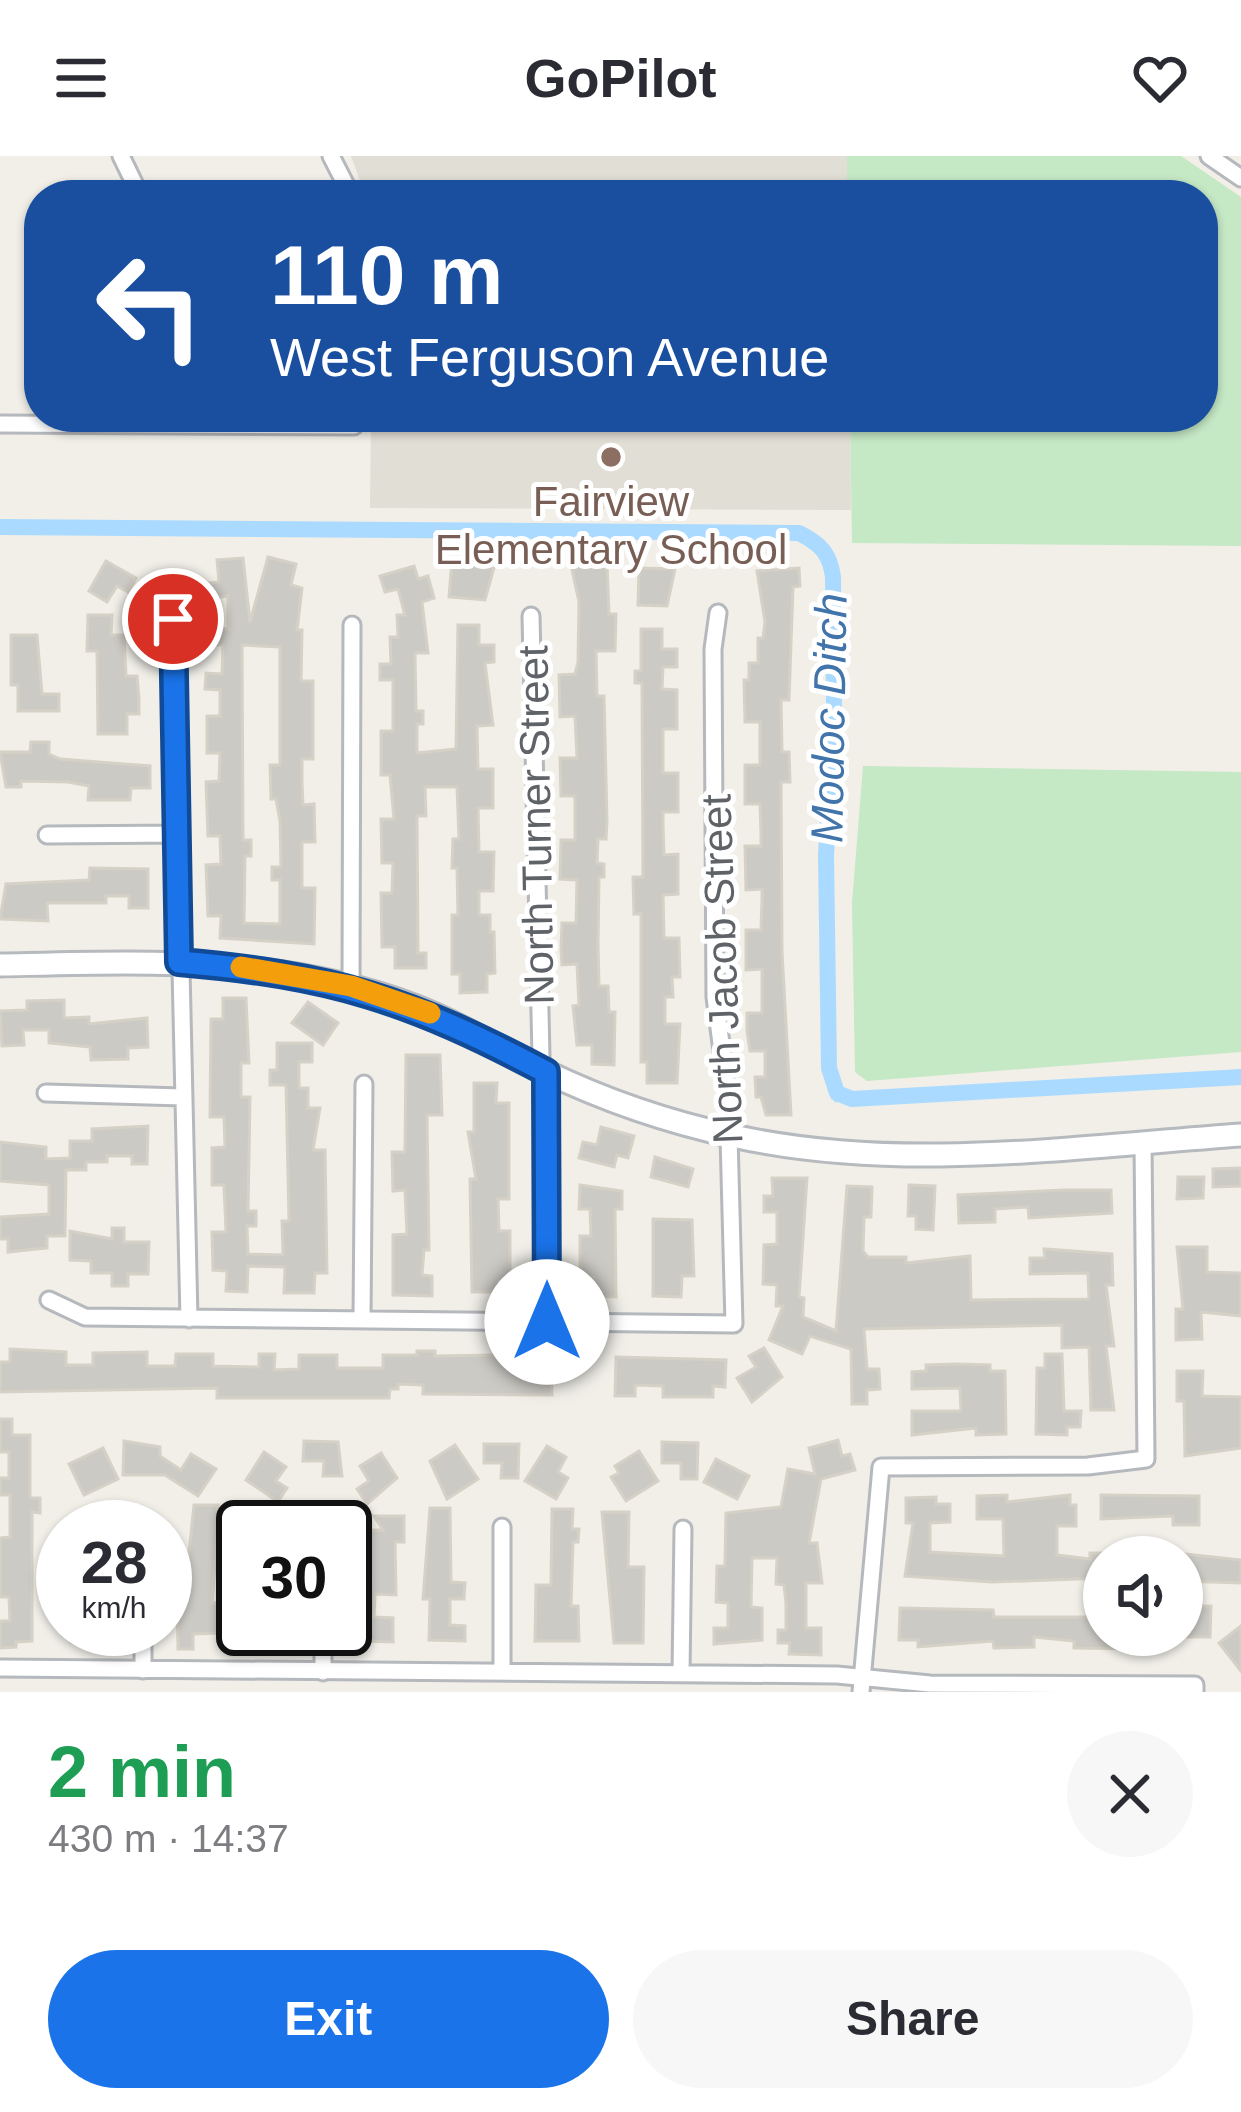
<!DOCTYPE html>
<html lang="en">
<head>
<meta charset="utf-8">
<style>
  body { margin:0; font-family:Arial,sans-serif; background:#f7f7f7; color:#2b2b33; height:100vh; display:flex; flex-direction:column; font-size:45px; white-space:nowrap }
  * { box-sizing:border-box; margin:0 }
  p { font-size:39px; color:#7c7c81 }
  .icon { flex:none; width:66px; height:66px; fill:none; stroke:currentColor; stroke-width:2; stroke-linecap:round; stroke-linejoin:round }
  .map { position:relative; height:1536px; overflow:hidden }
  .drawer { display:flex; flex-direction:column; background:#fff; flex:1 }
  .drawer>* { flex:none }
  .hud { position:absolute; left:24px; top:24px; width:1194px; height:252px; border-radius:48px; box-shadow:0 3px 9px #0004; background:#1a4fa0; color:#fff; overflow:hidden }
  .tools { position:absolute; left:1083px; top:1380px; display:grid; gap:24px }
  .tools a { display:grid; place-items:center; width:120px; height:120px; border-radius:50%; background:#fff; box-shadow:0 3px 9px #0004; font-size:60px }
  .speed { position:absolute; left:36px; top:1344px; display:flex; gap:24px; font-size:60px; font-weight:700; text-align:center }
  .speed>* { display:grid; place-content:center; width:156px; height:156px; border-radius:50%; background:#fff; box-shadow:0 3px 9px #0004; line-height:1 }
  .speed small { font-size:30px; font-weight:400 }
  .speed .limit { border:6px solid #111; border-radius:18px; background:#fff; color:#111 }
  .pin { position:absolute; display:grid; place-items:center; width:102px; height:102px; color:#fff; margin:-51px; border:6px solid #fff; border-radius:50%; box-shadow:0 3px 12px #0007 }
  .me { position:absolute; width:132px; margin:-66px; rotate:0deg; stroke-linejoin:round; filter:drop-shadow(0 0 9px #0008) }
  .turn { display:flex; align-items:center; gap:42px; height:252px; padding:0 48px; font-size:54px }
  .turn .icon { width:156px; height:156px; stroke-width:2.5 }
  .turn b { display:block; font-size:84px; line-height:102px }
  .round { display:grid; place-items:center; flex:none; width:126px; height:126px; border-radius:63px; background:#f7f7f7 }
  .headline { display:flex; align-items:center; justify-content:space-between; height:204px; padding:0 48px }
  h1 { font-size:72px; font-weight:700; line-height:90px; color:#1e9e55 }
  .cta { display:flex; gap:24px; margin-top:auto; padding:24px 48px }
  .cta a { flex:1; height:138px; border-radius:72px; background:#1a73e8; color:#fff; font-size:48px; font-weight:700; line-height:138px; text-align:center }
  .cta a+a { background:#f7f7f7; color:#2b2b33 }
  header { display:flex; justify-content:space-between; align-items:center; height:156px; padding:0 48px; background:#fff; font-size:54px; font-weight:700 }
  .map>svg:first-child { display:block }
  .education { fill:#e1ded6 }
  .green { fill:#c5e8c5 }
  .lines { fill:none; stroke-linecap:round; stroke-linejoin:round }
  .stream { stroke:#aadaff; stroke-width:4.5 }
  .canal { stroke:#aadaff; stroke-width:16 }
  .building { fill:#cccac5; stroke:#d6d1c6; stroke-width:3; fill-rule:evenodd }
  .street-casing { stroke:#b5b8bc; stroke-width:21 }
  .secondary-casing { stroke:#b6babf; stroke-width:27 }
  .street { stroke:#fff; stroke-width:15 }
  .secondary { stroke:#fff; stroke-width:21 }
  .route-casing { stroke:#114b97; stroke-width:30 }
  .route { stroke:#1a73e8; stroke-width:21 }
  .slow { stroke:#f59e0b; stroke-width:21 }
  .education-dot { fill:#8d6e63; stroke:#fff; stroke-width:4.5 }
  .labels { text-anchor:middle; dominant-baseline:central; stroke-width:10; stroke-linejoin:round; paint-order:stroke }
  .education-label { font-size:42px; fill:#785e54; stroke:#fff }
  .street-label { font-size:42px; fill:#5f6368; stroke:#fff }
  .water-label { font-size:45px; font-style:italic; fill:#4174aa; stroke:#fff }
</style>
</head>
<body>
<header><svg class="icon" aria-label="menu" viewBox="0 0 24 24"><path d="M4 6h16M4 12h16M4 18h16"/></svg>GoPilot<svg class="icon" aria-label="heart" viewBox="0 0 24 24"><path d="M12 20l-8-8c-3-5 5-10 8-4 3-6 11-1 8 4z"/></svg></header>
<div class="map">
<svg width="1241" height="1536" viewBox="0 0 1241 1536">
  <rect width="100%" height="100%" fill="#f1efe8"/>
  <path class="education" d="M351,0H847V39H365Z
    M371,261H850L851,354L370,352Z"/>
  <path class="green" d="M847,0H1181L1241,41V390L852,387L850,261H1203V39H847Z
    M863,610L1241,616V896L867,925L855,916L852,747Z"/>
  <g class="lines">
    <path class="stream" d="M836,944L840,940"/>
    <path class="canal" d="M0,371L799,377C821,388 830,398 833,421L834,556L826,699L829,912L837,937L852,943L1241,921"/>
  </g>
  <path class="building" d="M268,401L296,408L291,429L302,432L297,474H302L301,525H313V603H302V628L303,649L314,648L315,686H302V732H315L314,788L220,782L221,760H208L206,709L221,708L220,680H208L206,626L219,625L220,597H207V560H220V534L205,533L206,517L222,518L223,489H215V472L228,473V440L211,442L209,427L219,426L217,404L243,402L250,466ZM242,489L280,491V609H270L271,643H276L280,665L281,711H272V724H280V768L244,767L245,700H251V684H243Z
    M452,404L495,408L485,444L449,441Z
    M106,405L136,422L128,436L117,430L107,446L89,435Z
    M607,408L609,458H616L615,495H596L597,540H604L607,665L606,683H598L597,707L604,708V721H599L598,788L599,830H608L609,856H615L614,909L592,908V889H577L573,850L579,849L577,808L562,809L561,794L562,767H576L577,724L560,723L561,684H575V640H561L560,602H577L575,560L560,561L559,519L575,518L578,506L579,446L571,409Z
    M414,410L418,423L428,420L434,442L422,446L428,497H415L416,555H423V568H417V597L456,593L458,469H479V489H494V506L485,507L493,569L477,570L478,613H493V652H478L479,696H494L493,735H479V759H490V776H494L495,817L487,818V836L460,837V818H452V759H458L457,712H452L453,683H459L457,631H425L426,660H417L418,797H426V812H395V791H382L381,737H392L393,707H382L381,663H394L390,619H381V575H393V524H380V508H391L390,481H398L397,459H405L398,433L385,436L380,420Z
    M639,412L675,413L667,450L638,449Z
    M799,412L800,430L793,431L789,544H781L782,596H789L790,626H781L782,796L791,959H766L761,941H756L755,921H765V895H750L747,875V857H762V813L746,814V774H761L762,743V733L746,734L745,690H761V677L760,648H745V609H760V566H745L744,524H749V507H758V482H763L765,466L757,415Z
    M88,459H112L111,479H124L126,520H137L139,542V558H127V578H98L97,495H87Z
    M641,473H662V493H677V511H663L662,533L677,534V573H663V617H678V656H663V669L664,699L678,698V738L663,739L664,782H679L680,821H672L673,841H665V868H680L677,927H647V906H641V758H634L633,721H643L642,527H635V515H641Z
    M11,479H37L42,538H59V555H18V529H11Z
    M31,586H49V598L60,603L150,610V632H131L130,644H88L89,630L68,626L21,625V631H6L0,596H30Z
    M90,712L148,713V752H129V740H106V747H47L48,765L0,763L6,728L89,724Z
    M223,842H246L249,907H241V941H250L248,1055H256V1070H247L248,1098L283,1099L282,1065H289L286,929H270V914H277V887H312V906H299V932H308V952H320L313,994H325L327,1117H315L314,1137H284L285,1111L248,1110L247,1136L226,1135L227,1115L213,1114L212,1076H226L224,1029H212V992L225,991L224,961H210L211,863H223Z
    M64,844V862L89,861V868L147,862L148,891L128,892V903L91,904L90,891L49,887V874H23L24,889L2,890L0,855L27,854V845Z
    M308,846L338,867L323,889L292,867Z
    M406,899H440L442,959H427L429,1094H424L422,1119L432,1120V1140L393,1139V1079L407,1078L405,1034L393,1035L392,996H405Z
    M474,927H497L496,947H509V1043H498L499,1075H510V1125H499V1136H472L470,1023H476L468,976H474Z
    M148,970L147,1008H132V1000H107V1006H86V1014H66L65,1080H47V1092L8,1096V1083H0V1061L49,1058V1029L0,1025V986L46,991V1003L70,1002V985H92V973Z
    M601,971L634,980L628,1002L617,999L614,1011L579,1002L583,986L597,989Z
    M655,1001L693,1013L688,1031L651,1021Z
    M1241,1012V1030L1213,1031V1013Z
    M1178,1021H1204L1203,1042L1177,1043Z
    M772,1022H807L799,1141L804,1142L803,1161L836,1175L847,1030L872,1031L871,1061H864L863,1095L868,1101H906V1107L970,1100L971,1144L1089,1143L1088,1117L1030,1118V1102H1045L1044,1093L1112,1098L1113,1129H1106L1114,1190H1106L1114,1254H1091L1089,1191L1062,1192V1169L864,1173L867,1213H879L880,1233L867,1234V1248H852L851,1193L810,1180L802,1198L769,1184L783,1150H776L777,1129L763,1128L764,1089L777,1088V1056H764V1040H773Z
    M580,1029L622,1035V1053H615L616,1141L593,1140V1121H580V1080H591L590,1053H579Z
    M909,1029L935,1030L933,1074L916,1073V1060H908Z
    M1063,1034H1111L1112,1057L1029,1062L1028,1051L995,1053V1066L959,1067L958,1039Z
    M653,1063L692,1064L694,1120H682L681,1141L653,1140Z
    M112,1072H124V1086H149L148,1118H128V1130H112V1117H91V1105L70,1104V1075L112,1083Z
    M1177,1091H1207V1116L1241,1117V1160L1201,1156L1202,1183L1176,1184V1153H1183Z
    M764,1192L782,1221L752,1246L737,1222L756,1211L749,1200Z
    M10,1193L66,1196V1209H93V1197L147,1196V1210H175L176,1198H213V1210L259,1211V1198H275L274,1214L299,1213V1199H337V1212H383V1199H417V1195H435V1200L551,1198L552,1239L423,1238V1229L398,1228V1233H390L389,1242H217V1232L0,1236V1206H10Z
    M1045,1198H1062L1064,1255H1081L1080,1271H1067V1279L1036,1278L1037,1212H1045Z
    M616,1201L726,1204L725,1231L713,1230V1241H663V1230L635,1229V1240H615Z
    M956,1208L990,1209V1215H1005L1006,1278L976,1279V1272L912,1279V1255H961L960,1232L912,1233V1216L926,1215V1209Z
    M1177,1215H1203L1202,1240L1241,1241V1292L1185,1300L1184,1245H1177Z
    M0,1263H12V1279H30V1342H40V1357L32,1356V1485L16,1486V1491L0,1492V1465H10L9,1441H0V1382L10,1381V1339H0V1322H9V1296H0Z
    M838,1284L842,1300L850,1298L855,1314L821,1323L809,1387H817L822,1427H806V1472H821V1499L789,1498L790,1487H778V1474H786V1447L784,1429L776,1428L777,1402H752L751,1451L762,1452V1484L714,1488V1472H728V1447L716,1446L717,1410H725L726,1357L781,1351L788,1313L815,1318L809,1292Z
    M124,1285L160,1291V1300L181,1314L191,1298L216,1313L198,1340L165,1319H123Z
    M304,1285L338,1286L342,1320H323L324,1305H303Z
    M662,1286L698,1287L697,1323H681V1307H662Z
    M484,1288H519L518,1322H501L502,1307H484Z
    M455,1289L478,1323L447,1343L430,1305Z
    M547,1290L566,1301L558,1316L568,1322L556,1343L525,1325Z
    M103,1292L118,1323L84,1339L69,1308Z
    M639,1295L658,1325L626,1345L611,1321L619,1317L615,1310Z
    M264,1296L286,1311L276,1325L287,1332L278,1346L246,1324Z
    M381,1297L397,1322L367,1348L357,1333L369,1325L360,1310Z
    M716,1303L749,1320L737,1343L704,1326Z
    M1007,1339V1346L1070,1339V1349H1076V1370H1057V1399L1090,1403V1397H1104V1422L992,1426L905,1420L913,1367H906V1342L936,1341V1348H950V1366L930,1367V1396L1004,1400L1003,1363H977V1340Z
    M1101,1339L1199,1340V1369H1173V1360L1101,1363Z
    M194,1349H218V1365L266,1359V1371H243V1383L217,1384L212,1447H218L219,1477L193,1478V1493H178L177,1425H186Z
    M430,1352H450L451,1426L465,1427L464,1443H450V1469L465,1470V1485L429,1484L430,1443H423Z
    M552,1353H573L572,1373H579L578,1386H573L571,1450H578L579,1485H535L536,1429H551Z
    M602,1356H629L628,1411H644L643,1487H614Z
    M374,1360H404V1386H395L396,1439L375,1438L374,1461L393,1462V1486L363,1485L364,1466H356L357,1426H371L366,1374H383Z
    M1185,1398L1241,1404V1427L1184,1425Z
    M1195,1450H1211L1210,1481H1182V1456H1195Z
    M900,1452L993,1454L994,1461H1104V1479H1148L1149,1493L1074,1492V1485L1034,1481V1491L994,1492L993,1485L918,1491V1484H899Z
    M1241,1470V1515L1219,1487Z
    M71,1473H106V1486H71Z
    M235,1473H278L277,1485L235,1484Z"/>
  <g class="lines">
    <defs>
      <path id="street" d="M121,0L140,39
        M331,0L351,39
        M1209,0L1241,22
        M0,268L354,270V261
        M531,460L547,1165
        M173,463L189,1163
        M47,679L180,678
        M351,830L352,469
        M46,937L182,941
        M49,1144L85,1161L734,1168L728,942L715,841L713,493L718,457
        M362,1163L364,928
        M502,1371V1516
        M0,1512L837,1519L930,1528L1195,1529V1536
        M143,1514V1473
        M323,1516V1473
        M681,1517L683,1373
        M861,1536L881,1311L1088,1310L1146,1303L1143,986"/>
      <path id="secondary" d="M0,809C141,806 280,799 414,850C459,867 500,894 544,915C604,944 668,966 733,980C899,1017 1073,991 1241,979"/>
    </defs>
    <use href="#street" class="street-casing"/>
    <use href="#secondary" class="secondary-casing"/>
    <use href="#street" class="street"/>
    <use href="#secondary" class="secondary"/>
  </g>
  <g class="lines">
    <defs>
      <path id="route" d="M173,463L179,806C333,819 410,844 546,916L547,1166"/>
    </defs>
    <use href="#route" class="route-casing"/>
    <use href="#route" class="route"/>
    <path class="slow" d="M241,811L351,830L430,857"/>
  </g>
  <circle class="education-dot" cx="611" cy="301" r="12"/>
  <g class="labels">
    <g class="education-label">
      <text x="611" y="345">Fairview<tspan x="611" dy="48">Elementary School</tspan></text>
    </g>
    <g class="street-label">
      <text transform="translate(536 669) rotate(-91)">North Turner Street</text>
      <text transform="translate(722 813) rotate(-92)">North Jacob Street</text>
    </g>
    <g class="water-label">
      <text transform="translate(829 562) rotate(-89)">Modoc Ditch</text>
    </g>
  </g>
</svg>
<div class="tools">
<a><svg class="icon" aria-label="sound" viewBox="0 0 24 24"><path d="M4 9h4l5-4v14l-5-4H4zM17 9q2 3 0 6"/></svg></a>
</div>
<div class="speed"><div>28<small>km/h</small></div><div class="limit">30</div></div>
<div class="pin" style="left:173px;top:463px;background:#d93025"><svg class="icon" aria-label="arrive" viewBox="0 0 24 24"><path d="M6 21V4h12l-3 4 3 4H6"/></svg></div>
<svg class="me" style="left:547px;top:1166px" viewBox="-20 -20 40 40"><circle r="19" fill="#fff"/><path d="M0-13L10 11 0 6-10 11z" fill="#1a73e8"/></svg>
<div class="hud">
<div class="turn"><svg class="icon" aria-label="left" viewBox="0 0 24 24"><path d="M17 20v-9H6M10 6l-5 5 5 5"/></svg><div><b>110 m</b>West Ferguson Avenue</div></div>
</div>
</div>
<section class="drawer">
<div class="headline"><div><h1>2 min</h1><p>430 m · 14:37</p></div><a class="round"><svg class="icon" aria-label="close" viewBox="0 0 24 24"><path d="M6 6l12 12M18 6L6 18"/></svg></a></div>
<div class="cta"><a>Exit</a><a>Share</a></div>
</section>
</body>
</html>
